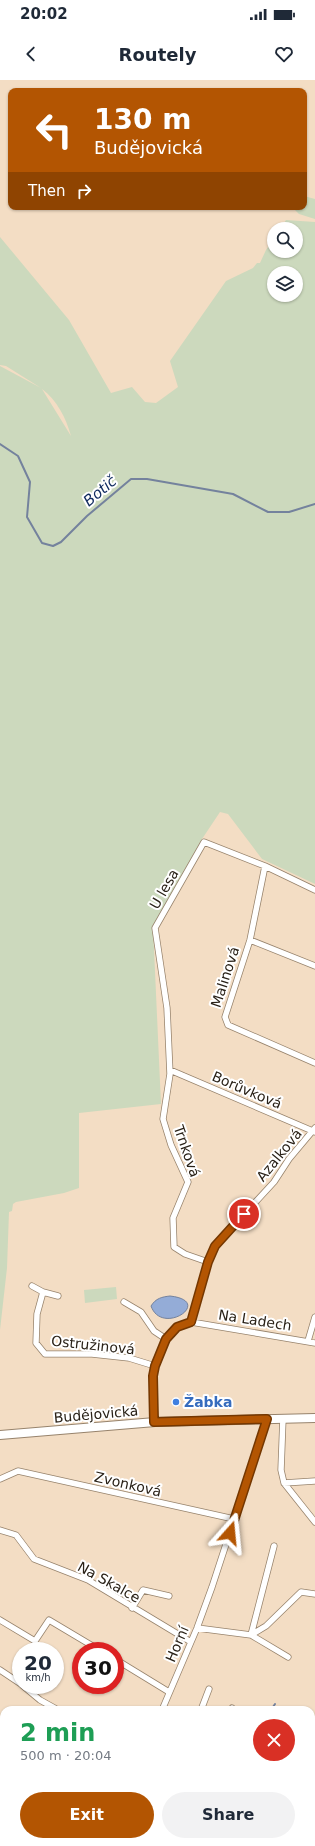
<!DOCTYPE html>
<html lang="en">
<head>
<meta charset="utf-8">
<style>
  body { margin:0; font-family:"DejaVu Sans",sans-serif; background:#f2f2f3; color:#1f2937; height:100vh; display:flex; flex-direction:column; font-size:15px; white-space:nowrap }
  * { box-sizing:border-box; margin:0 }
  p { font-size:13px; color:#747a83 }
  .icon { flex:none; width:22px; height:22px; fill:none; stroke:currentColor; stroke-width:2; stroke-linecap:round; stroke-linejoin:round }
  .map { position:relative; flex:1; overflow:hidden }
  .side { position:absolute; left:0px; top:1626px; width:315px; height:140px; display:flex; flex-direction:column; background:#fff; border-radius:12px 12px 0 0; box-shadow:0 1px 3px #0004 }
  .side>* { flex:none }
  .guide { position:absolute; left:8px; top:8px; width:299px; height:122px; border-radius:8px; box-shadow:0 1px 3px #0004; background:#b35502; color:#fff; overflow:hidden }
  .controls { position:absolute; left:267px; top:142px; display:grid; gap:8px }
  .controls a { display:grid; place-items:center; width:36px; height:36px; border-radius:50%; background:#fff; box-shadow:0 1px 3px #0004; font-size:20px }
  .speed { position:absolute; left:12px; top:1562px; display:flex; gap:8px; font-size:20px; font-weight:700; text-align:center }
  .speed>* { display:grid; place-content:center; width:52px; height:52px; border-radius:50%; background:#fff; box-shadow:0 1px 3px #0004; line-height:1 }
  .speed small { font-size:10px; font-weight:400 }
  .speed .limit { border:6px solid #d22; background:#fff; color:#111 }
  .pin { position:absolute; display:grid; place-items:center; width:34px; height:34px; color:#fff; margin:-17px; border:2px solid #fff; border-radius:50%; box-shadow:0 1px 4px #0007 }
  .me { position:absolute; width:44px; margin:-22px; rotate:18deg; stroke-linejoin:round; filter:drop-shadow(0 0 3px #0008) }
  .turn { display:flex; align-items:center; gap:14px; height:84px; padding:0 20px; font-size:18px }
  .turn .icon { width:52px; height:52px; stroke-width:2.5 }
  .turn b { display:block; font-size:28px; line-height:34px }
  .then { display:flex; align-items:center; height:38px; padding:0 20px; background:#0003; gap:8px; font-size:15px }
  .round { display:grid; place-items:center; flex:none; width:42px; height:42px; border-radius:21px; background:#f2f2f3 }
  .overview { display:flex; align-items:center; justify-content:space-between; height:68px; padding:0 20px }
  h1 { font-size:24px; font-weight:700; line-height:30px; color:#1e9e55 }
  .action { display:flex; gap:8px; margin-top:auto; padding:8px 20px }
  .action a { flex:1; height:46px; border-radius:24px; background:#b35502; color:#fff; font-size:16px; font-weight:700; line-height:46px; text-align:center }
  .action a+a { background:#f2f2f3; color:#1f2937 }
  .status { display:flex; justify-content:space-between; align-items:center; height:28px; padding:0 20px; background:#fff; direction:ltr }
  .status svg { height:11px; fill:currentColor }
  header { display:flex; justify-content:space-between; align-items:center; height:52px; padding:0 20px; background:#fff; font-size:18px; font-weight:700 }
  .map>svg:first-child { display:block }
  .green { fill:#ccd9bd; fill-rule:evenodd }
  .water { fill:#94acd7; stroke:#74829d }
  .lines { fill:none; stroke-linecap:round; stroke-linejoin:round }
  .stream { stroke:#74829d; stroke-width:2 }
  .minor-casing { stroke:#97836c; stroke-width:7 }
  .secondary-casing { stroke:#97836c; stroke-width:10 }
  .minor { stroke:#fff; stroke-width:5.5 }
  .secondary { stroke:#fff; stroke-width:8 }
  .route-casing { stroke:#743701; stroke-width:10 }
  .route { stroke:#b35502; stroke-width:7 }
  .shop-dot { fill:#3f7fe0; stroke:#fff; stroke-width:1.5 }
  .labels { text-anchor:middle; dominant-baseline:central; stroke-width:4; stroke-linejoin:round; paint-order:stroke }
  .street-label { font-size:14px; fill:#292117; stroke:#fff }
  .shop-label { font-size:14px; font-weight:bold; fill:#366cbe; stroke:#fff; text-anchor:start }
  .water-label { font-size:15px; font-style:italic; fill:#112c60; stroke:#fff }
</style>
</head>
<body>
<div class="status"><b>20:02</b><svg viewBox="0 0 49 12"><path d="M0 12V9h3v3zM5 12V6h3v6zM10 12V3h3v9zM15 12V0h3v12zM26 1h20v11H26zM47 4h2v5h-2z"/></svg></div>
<header><svg class="icon" aria-label="back" viewBox="0 0 24 24"><path d="M15 5l-7 7 7 7"/></svg>Routely<svg class="icon" aria-label="heart" viewBox="0 0 24 24"><path d="M12 20l-8-8c-3-5 5-10 8-4 3-6 11-1 8 4z"/></svg></header>
<div class="map">
<svg width="315" height="1766" viewBox="0 0 315 1766">
  <rect width="100%" height="100%" fill="#f3ddc4"/>
  <path class="green" d="M304,116L315,119V139L299,134L292,127H304Z
    M286,140L315,142V804L262,779L228,734L220,732L202,759L153,847L161,1024L79,1033V1108L64,1113L16,1122L13,1124L12,1131L9,1132L7,1188L0,1250V286L41,308L6,286L0,285V157L69,240L111,313L132,307L145,322L156,323L178,307L170,281L226,201L253,188L257,183H260L266,170L274,158V171H296V149H280ZM274,193H296V215H274ZM42,309C57,320 66,338 71,356Z
    M116,1207L117,1219L85,1223L84,1210Z"/>
  <path class="water" d="M170,1216C215,1221 162,1257 151,1226C156,1218 162,1217 170,1216Z"/>
  <g class="lines">
    <path class="stream" d="M0,364L18,376L30,402L27,437L42,463L53,466L61,462L87,436L131,399H147L233,414L268,432H289L315,424
      M271,1630L275,1624
      M196,1766L199,1762"/>
    <defs>
      <path id="minor" d="M265,786L250,860L225,937L228,945L315,983
        M250,860L315,886
        M170,990L315,1052
        M208,1182L185,1174L174,1167L173,1138L188,1102L171,1065L163,1039L170,994L167,928L155,848L204,762L265,786L315,810
        M32,1206L43,1212L58,1216
        M43,1212L37,1234L36,1263L45,1274H92L129,1278L155,1286
        M124,1222L141,1232L154,1251L166,1259
        M191,1242L208,1182L215,1166L274,1102L289,1079L315,1048
        M308,1261L315,1237
        M283,1338L281,1390L284,1403L315,1442
        M155,1342L153,1296L155,1286L166,1259L177,1247L191,1242L315,1263
        M0,1399L18,1391L234,1439
        M284,1403L315,1401
        M0,1450L16,1455L34,1479L88,1500L191,1562
        M132,1528L143,1510L169,1516
        M0,1540L35,1561L49,1540L101,1571
        M197,1548L251,1555L288,1577
        M251,1555L274,1466
        M251,1555L266,1546L301,1512L315,1514
        M115,1579L169,1612
        M0,1590L21,1604
        M22,1605L40,1620L58,1630
        M162,1630L197,1548L212,1507L267,1339
        M201,1630L209,1609
        M231,1630L232,1628
        M311,1714L315,1704
        M0,1729L4,1732
        M311,1751L315,1752
        M55,1762L62,1766
        M21,1766L24,1762
        M109,1766L111,1762
        M274,1766L277,1762"/>
      <path id="secondary" d="M0,1355L155,1342L315,1338"/>
    </defs>
    <use href="#minor" class="minor-casing"/>
    <use href="#secondary" class="secondary-casing"/>
    <use href="#minor" class="minor"/>
    <use href="#secondary" class="secondary"/>
  </g>
  <g class="lines">
    <defs>
      <path id="route" d="M230,1453L267,1339L154,1342L153,1296L155,1286L166,1259L177,1247L191,1242L208,1182L215,1166L244,1134"/>
    </defs>
    <use href="#route" class="route-casing"/>
    <use href="#route" class="route"/>
  </g>
  <circle class="shop-dot" cx="176" cy="1322" r="4"/>
  <g class="labels">
    <g class="street-label">
      <text transform="translate(164 809) rotate(-60)">U lesa</text>
      <text transform="translate(225 897) rotate(-72)">Malinová</text>
      <text transform="translate(247 1010) rotate(23)">Borůvková</text>
      <text transform="translate(187 1071) rotate(71)">Trnková</text>
      <text transform="translate(279 1075) rotate(-51)">Azalková</text>
      <text transform="translate(255 1240) rotate(9)">Na Ladech</text>
      <text transform="translate(93 1265) rotate(6)">Ostružinová</text>
      <text transform="translate(96 1334) rotate(-5)">Budějovická</text>
      <text transform="translate(128 1404) rotate(13)">Zvonková</text>
      <text transform="translate(109 1502) rotate(29)">Na Skalce</text>
      <text transform="translate(177 1564) rotate(-67)">Horní</text>
    </g>
    <g class="shop-label">
      <text x="184" y="1322">Žabka</text>
    </g>
    <g class="water-label">
      <text transform="translate(100 411) rotate(-40)">Botič</text>
    </g>
  </g>
</svg>
<div class="controls">
<a><svg class="icon" aria-label="search" viewBox="0 0 24 24"><circle cx="10" cy="10" r="6"/><path d="M15 15l6 6"/></svg></a>
<a><svg class="icon" aria-label="layers" viewBox="0 0 24 24"><path d="M12 4l9 5-9 5-9-5zM3 14l9 5 9-5"/></svg></a>
</div>
<div class="speed"><div>20<small>km/h</small></div><div class="limit">30</div></div>
<div class="pin" style="left:244px;top:1134px;background:#d93025"><svg class="icon" aria-label="arrive" viewBox="0 0 24 24"><path d="M6 21V4h12l-3 4 3 4H6"/></svg></div>
<svg class="me" style="left:230px;top:1453px" viewBox="-20 -20 40 40"><path d="M0-17L14 15 0 8-14 15z" fill="#b35502" stroke="#fff" stroke-width="4"/></svg>
<div class="guide">
<div class="turn"><svg class="icon" aria-label="left" viewBox="0 0 24 24"><path d="M17 20v-9H6M10 6l-5 5 5 5"/></svg><div><b>130 m</b>Budějovická</div></div>
<div class="then">Then<svg class="icon" aria-label="right" viewBox="0 0 24 24"><path d="M7 20v-9h11M14 6l5 5-5 5"/></svg></div>
</div>
<section class="side">
<div class="overview"><div><h1>2 min</h1><p>500 m · 20:04</p></div><a class="round" style="background:#d93025;color:#fff"><svg class="icon" aria-label="close" viewBox="0 0 24 24"><path d="M6 6l12 12M18 6L6 18"/></svg></a></div>
<div class="action"><a>Exit</a><a>Share</a></div>
</section>
</div>
</body>
</html>
